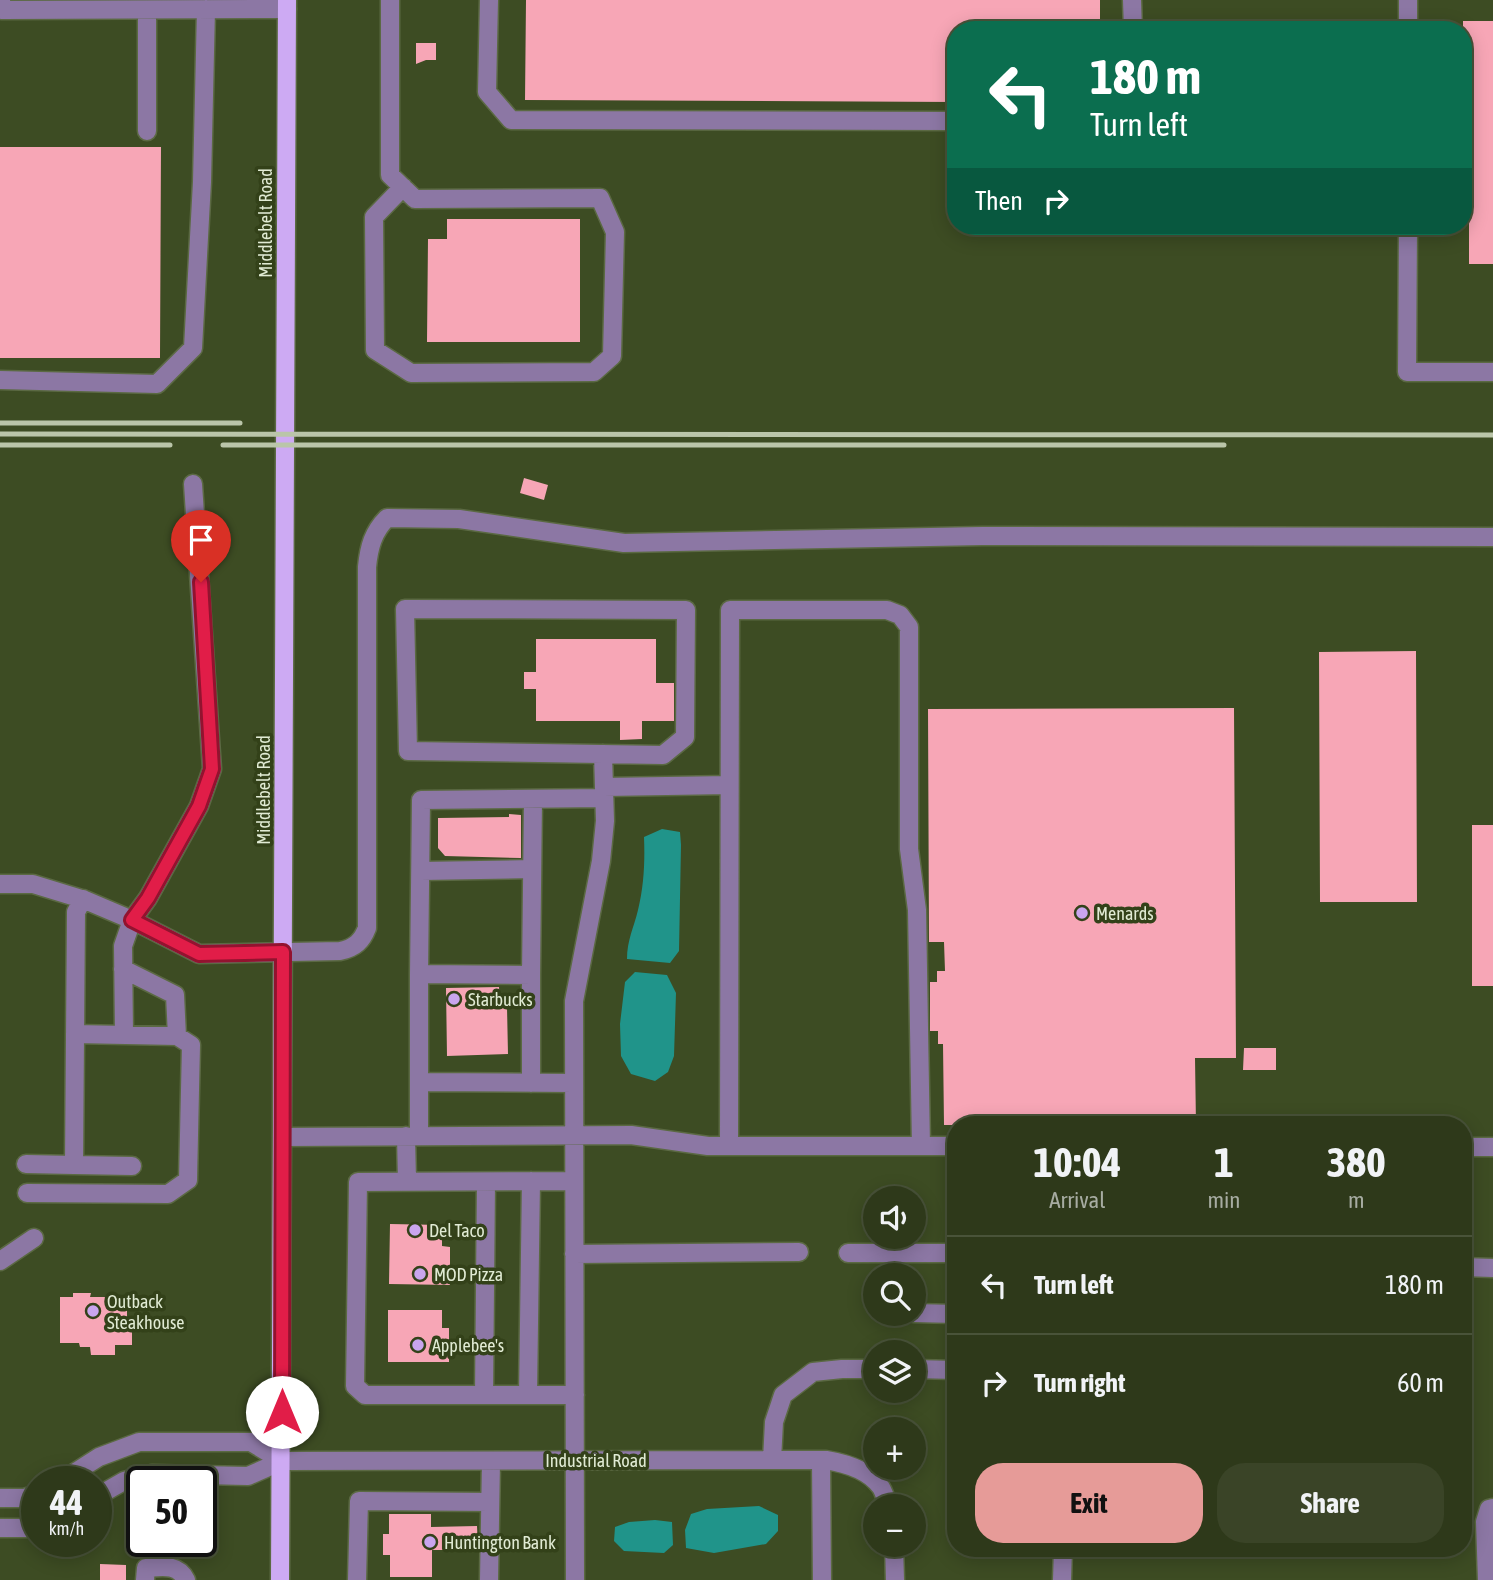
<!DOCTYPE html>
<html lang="en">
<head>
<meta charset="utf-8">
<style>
  body { margin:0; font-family:"Asap Condensed",sans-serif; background:#3a4427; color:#f1f3f6; height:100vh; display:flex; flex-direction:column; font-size:26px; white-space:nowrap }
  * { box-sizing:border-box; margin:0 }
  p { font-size:23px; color:#a7aca2 }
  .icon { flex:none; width:38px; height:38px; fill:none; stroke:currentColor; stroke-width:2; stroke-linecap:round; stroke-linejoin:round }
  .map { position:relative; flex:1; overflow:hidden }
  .drawer { position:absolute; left:947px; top:1116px; width:525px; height:441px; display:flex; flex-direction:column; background:#2e391a; border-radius:28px; box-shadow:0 4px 18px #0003,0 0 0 2px #495339 }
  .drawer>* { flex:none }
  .banner { position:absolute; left:947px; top:21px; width:525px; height:214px; border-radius:28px; box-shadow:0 4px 18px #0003,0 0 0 2px #495339; background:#0b6e4f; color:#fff; overflow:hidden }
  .fabs { position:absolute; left:863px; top:1186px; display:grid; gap:14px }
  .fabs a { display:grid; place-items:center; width:63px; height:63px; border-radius:50%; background:#2e391a; box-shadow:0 4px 18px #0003,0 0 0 2px #495339; font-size:35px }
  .speed { position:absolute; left:21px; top:1466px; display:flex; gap:14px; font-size:35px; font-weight:700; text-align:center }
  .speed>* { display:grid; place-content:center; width:91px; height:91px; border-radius:50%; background:#2e391a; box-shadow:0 4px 18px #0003,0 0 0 2px #495339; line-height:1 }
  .speed small { font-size:18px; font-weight:400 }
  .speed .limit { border:4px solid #111; border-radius:10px; background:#fff; color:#111 }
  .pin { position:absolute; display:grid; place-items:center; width:60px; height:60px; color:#fff; margin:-72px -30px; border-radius:50% 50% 50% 0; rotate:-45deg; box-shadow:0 0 7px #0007 }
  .pin .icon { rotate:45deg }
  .me { position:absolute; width:77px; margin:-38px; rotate:0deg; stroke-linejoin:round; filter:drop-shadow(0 0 5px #0008) }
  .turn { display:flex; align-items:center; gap:24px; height:147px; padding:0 28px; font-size:32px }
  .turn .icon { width:91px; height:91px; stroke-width:2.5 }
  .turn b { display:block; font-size:49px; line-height:60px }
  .then { display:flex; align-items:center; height:66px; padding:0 28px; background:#0003; gap:14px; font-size:26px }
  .eta { display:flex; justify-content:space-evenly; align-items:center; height:119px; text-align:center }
  .eta b { font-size:42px; font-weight:700; line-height:49px }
  .primary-button { display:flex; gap:14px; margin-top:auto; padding:14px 28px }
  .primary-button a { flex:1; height:80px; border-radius:28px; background:#e69b98; color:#111; font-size:28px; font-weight:700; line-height:80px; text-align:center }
  .primary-button a+a { background:#3a4427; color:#f1f3f6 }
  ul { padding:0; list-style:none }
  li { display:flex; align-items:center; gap:21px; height:98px; padding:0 28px; border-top:2px solid #495339 }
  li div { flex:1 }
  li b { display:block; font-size:26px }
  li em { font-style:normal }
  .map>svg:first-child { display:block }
  .water { fill:#20948a }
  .building { fill:#f7a6b6 }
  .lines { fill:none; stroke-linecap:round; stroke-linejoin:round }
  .minor-casing { stroke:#5b6943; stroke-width:21 }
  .major-casing { stroke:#5b6943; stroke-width:21 }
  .minor { stroke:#8c77a4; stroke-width:18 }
  .major { stroke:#cdaaf3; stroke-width:18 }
  .rail { stroke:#bac5a9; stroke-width:5 }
  .route-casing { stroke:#92132f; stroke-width:18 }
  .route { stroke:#e11d48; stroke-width:12 }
  .poi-dot { fill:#c9a5ee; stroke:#334119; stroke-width:2.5 }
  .labels { text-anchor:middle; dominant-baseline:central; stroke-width:7; stroke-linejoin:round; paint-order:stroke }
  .street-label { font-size:18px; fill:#e1ebd4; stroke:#334119 }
  .poi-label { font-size:18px; fill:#e1ebd4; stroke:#334119; text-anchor:start }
</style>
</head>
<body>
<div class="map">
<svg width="1493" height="1580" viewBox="0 0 1493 1580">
  <rect width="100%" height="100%" fill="#3d4c23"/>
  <path class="water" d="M662,829L680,832L681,845L679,951L670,963L627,959C627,940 634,927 638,910C644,886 645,861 644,837Z
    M635,972L667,975L676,993L674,1056L668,1072L655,1081L631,1074L621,1056L620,1024L625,982Z
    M759,1506L778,1515V1531L766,1544L714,1553L686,1548L685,1530L691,1514L707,1509Z
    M655,1520L672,1522L673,1545L664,1553L624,1551L614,1541L615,1527L629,1522Z"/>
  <path class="building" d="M526,0H1100V30H956V102L525,100Z
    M1463,21H1493V264H1469V203H1463Z
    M416,43H436V60H426L416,64Z
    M0,147H161L160,358H0Z
    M447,219H580V342H427L428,239H447Z
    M524,478L548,485L544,500L520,493Z
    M536,639H656V683H674V721H642V739L620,740V721H536V689H524V672H536Z
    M1416,651L1417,902H1320L1319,652Z
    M1234,708L1236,1058H1195L1196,1125H944L943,1044H938V1031H930V982H937V971H945L944,942H929L928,709Z
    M509,814L521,815V858L445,856L438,848V818L509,817Z
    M1472,825H1493V986H1472Z
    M499,987L500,1007H507L508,1054L447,1056L446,988Z
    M1244,1048H1276V1070H1243Z
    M390,1224L442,1225V1246L450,1247V1285L389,1284Z
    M73,1293H91L90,1297H127V1325H132V1345H115V1355H91L90,1347H80L79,1343H60V1297H73Z
    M388,1310H442V1328H449V1362H388Z
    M389,1514H431V1527L477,1526L478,1550H432V1577H390V1555H383V1534H389Z
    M100,1564L126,1565V1580H100Z"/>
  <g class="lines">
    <defs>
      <path id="minor" d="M1,0L2,10L287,9
        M390,0V175L415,199L600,198L615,232L612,356L594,372L411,373L375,350L374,217L403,187
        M489,0L487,92L511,120L956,121
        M1132,0L1133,30
        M147,10V131
        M1408,30V0
        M1408,226L1407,372H1493
        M0,380L157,384L193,348L202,182L206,9
        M405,609L686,610L685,737L663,755L408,751Z
        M604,787L729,785
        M421,871L532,869
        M0,884H33L85,900L132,920L199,954L340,951C355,948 362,941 367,928V567C369,547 373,532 387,518L459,519L624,543L982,536L1493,537
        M123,969L175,995L177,1036
        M419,974L421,800L604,798
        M531,975L533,799
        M124,1034L123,946L132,920L148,898L199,806L212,769L193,484
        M419,1082V974L531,975V1083
        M406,1136L407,1181
        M419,1136V1082L574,1083
        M283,1137L631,1135L708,1146H956
        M729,1146L730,610H887L900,615L909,627V849L917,910L921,1146
        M1463,1147H1493
        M26,1164L74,1165L76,912L83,899
        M74,1165L132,1166
        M574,1181L358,1182L355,1386L365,1395H575
        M27,1193L168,1194L188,1180L191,1045L177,1036L75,1034
        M848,1253H956
        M574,1254L799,1252
        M0,1261L34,1238
        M1463,1267L1493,1268
        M914,1313L956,1314
        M914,1369L956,1370
        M484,1395L486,1182
        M528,1395L531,1181
        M772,1460L774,1422L783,1395L813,1372L842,1369H875
        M821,1460L822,1580
        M60,1482L99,1457L139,1442H251L282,1461
        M96,1497L124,1481L152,1474L248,1476L282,1461L826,1460C844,1463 868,1470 880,1486C884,1491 886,1501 889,1507
        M0,1498H24L37,1494
        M0,1528H30L37,1526
        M894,1545L895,1580
        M145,1580L146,1568C161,1567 178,1563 186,1580
        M357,1580L359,1501L490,1502
        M489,1580L491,1461
        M575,1580L574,1001L601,861L605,821L603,754
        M1062,1580L1063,1549
        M1487,1580L1485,1522L1489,1509L1493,1508"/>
      <path id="major" d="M280,1580L287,0"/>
    </defs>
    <use href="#minor" class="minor-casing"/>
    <use href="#major" class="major-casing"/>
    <use href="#minor" class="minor"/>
    <use href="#major" class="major"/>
    <path class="rail" d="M0,423H240
      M0,434L1493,435
      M0,445H170
      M223,445H1224"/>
  </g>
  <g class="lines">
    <defs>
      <path id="route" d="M201,582L212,769L199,806L148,898L132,920L199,954L283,952L282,1412"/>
    </defs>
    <use href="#route" class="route-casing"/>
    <use href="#route" class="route"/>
  </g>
  <g class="poi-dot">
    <circle cx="1082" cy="913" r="7"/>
    <circle cx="454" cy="999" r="7"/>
    <circle cx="415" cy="1230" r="7"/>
    <circle cx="420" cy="1274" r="7"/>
    <circle cx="93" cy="1311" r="7"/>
    <circle cx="418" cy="1345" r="7"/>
    <circle cx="430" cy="1542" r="7"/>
  </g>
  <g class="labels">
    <g class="street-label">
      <text transform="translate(265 223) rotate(-90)">Middlebelt Road</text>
      <text transform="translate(263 790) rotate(-90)">Middlebelt Road</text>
      <text x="596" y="1460">Industrial Road</text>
    </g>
    <g class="poi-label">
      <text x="1096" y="913">Menards</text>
      <text x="468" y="999">Starbucks</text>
      <text x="429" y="1230">Del Taco</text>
      <text x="434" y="1274">MOD Pizza</text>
      <text x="107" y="1301">Outback<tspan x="107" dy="21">Steakhouse</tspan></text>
      <text x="432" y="1345">Applebee's</text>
      <text x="444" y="1542">Huntington Bank</text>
    </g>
  </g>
</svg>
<div class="fabs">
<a><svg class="icon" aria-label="sound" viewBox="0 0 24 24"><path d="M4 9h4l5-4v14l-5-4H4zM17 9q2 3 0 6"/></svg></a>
<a><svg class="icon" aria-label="search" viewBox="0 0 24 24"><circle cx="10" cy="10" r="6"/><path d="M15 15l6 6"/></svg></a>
<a><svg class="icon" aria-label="layers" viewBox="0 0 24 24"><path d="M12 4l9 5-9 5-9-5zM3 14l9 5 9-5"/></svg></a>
<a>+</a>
<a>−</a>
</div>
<div class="speed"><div>44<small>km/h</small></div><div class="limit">50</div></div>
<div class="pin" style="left:201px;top:582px;background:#d93025"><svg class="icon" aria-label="arrive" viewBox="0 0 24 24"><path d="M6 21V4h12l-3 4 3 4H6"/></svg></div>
<svg class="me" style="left:282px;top:1412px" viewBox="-20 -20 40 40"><circle r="19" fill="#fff"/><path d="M0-13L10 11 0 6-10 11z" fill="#e11d48"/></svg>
<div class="banner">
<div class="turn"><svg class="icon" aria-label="left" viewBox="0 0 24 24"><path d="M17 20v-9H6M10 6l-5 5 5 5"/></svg><div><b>180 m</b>Turn left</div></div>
<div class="then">Then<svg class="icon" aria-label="right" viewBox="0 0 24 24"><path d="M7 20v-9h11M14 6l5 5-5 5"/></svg></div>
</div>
<section class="drawer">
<div class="eta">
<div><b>10:04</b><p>Arrival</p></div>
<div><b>1</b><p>min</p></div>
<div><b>380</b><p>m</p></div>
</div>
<ul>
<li><svg class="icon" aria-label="left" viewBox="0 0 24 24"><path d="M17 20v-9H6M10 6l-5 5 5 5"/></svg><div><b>Turn left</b></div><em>180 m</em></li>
<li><svg class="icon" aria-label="right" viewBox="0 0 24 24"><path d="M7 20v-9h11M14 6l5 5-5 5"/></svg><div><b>Turn right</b></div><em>60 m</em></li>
</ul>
<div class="primary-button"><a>Exit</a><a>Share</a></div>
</section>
</div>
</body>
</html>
